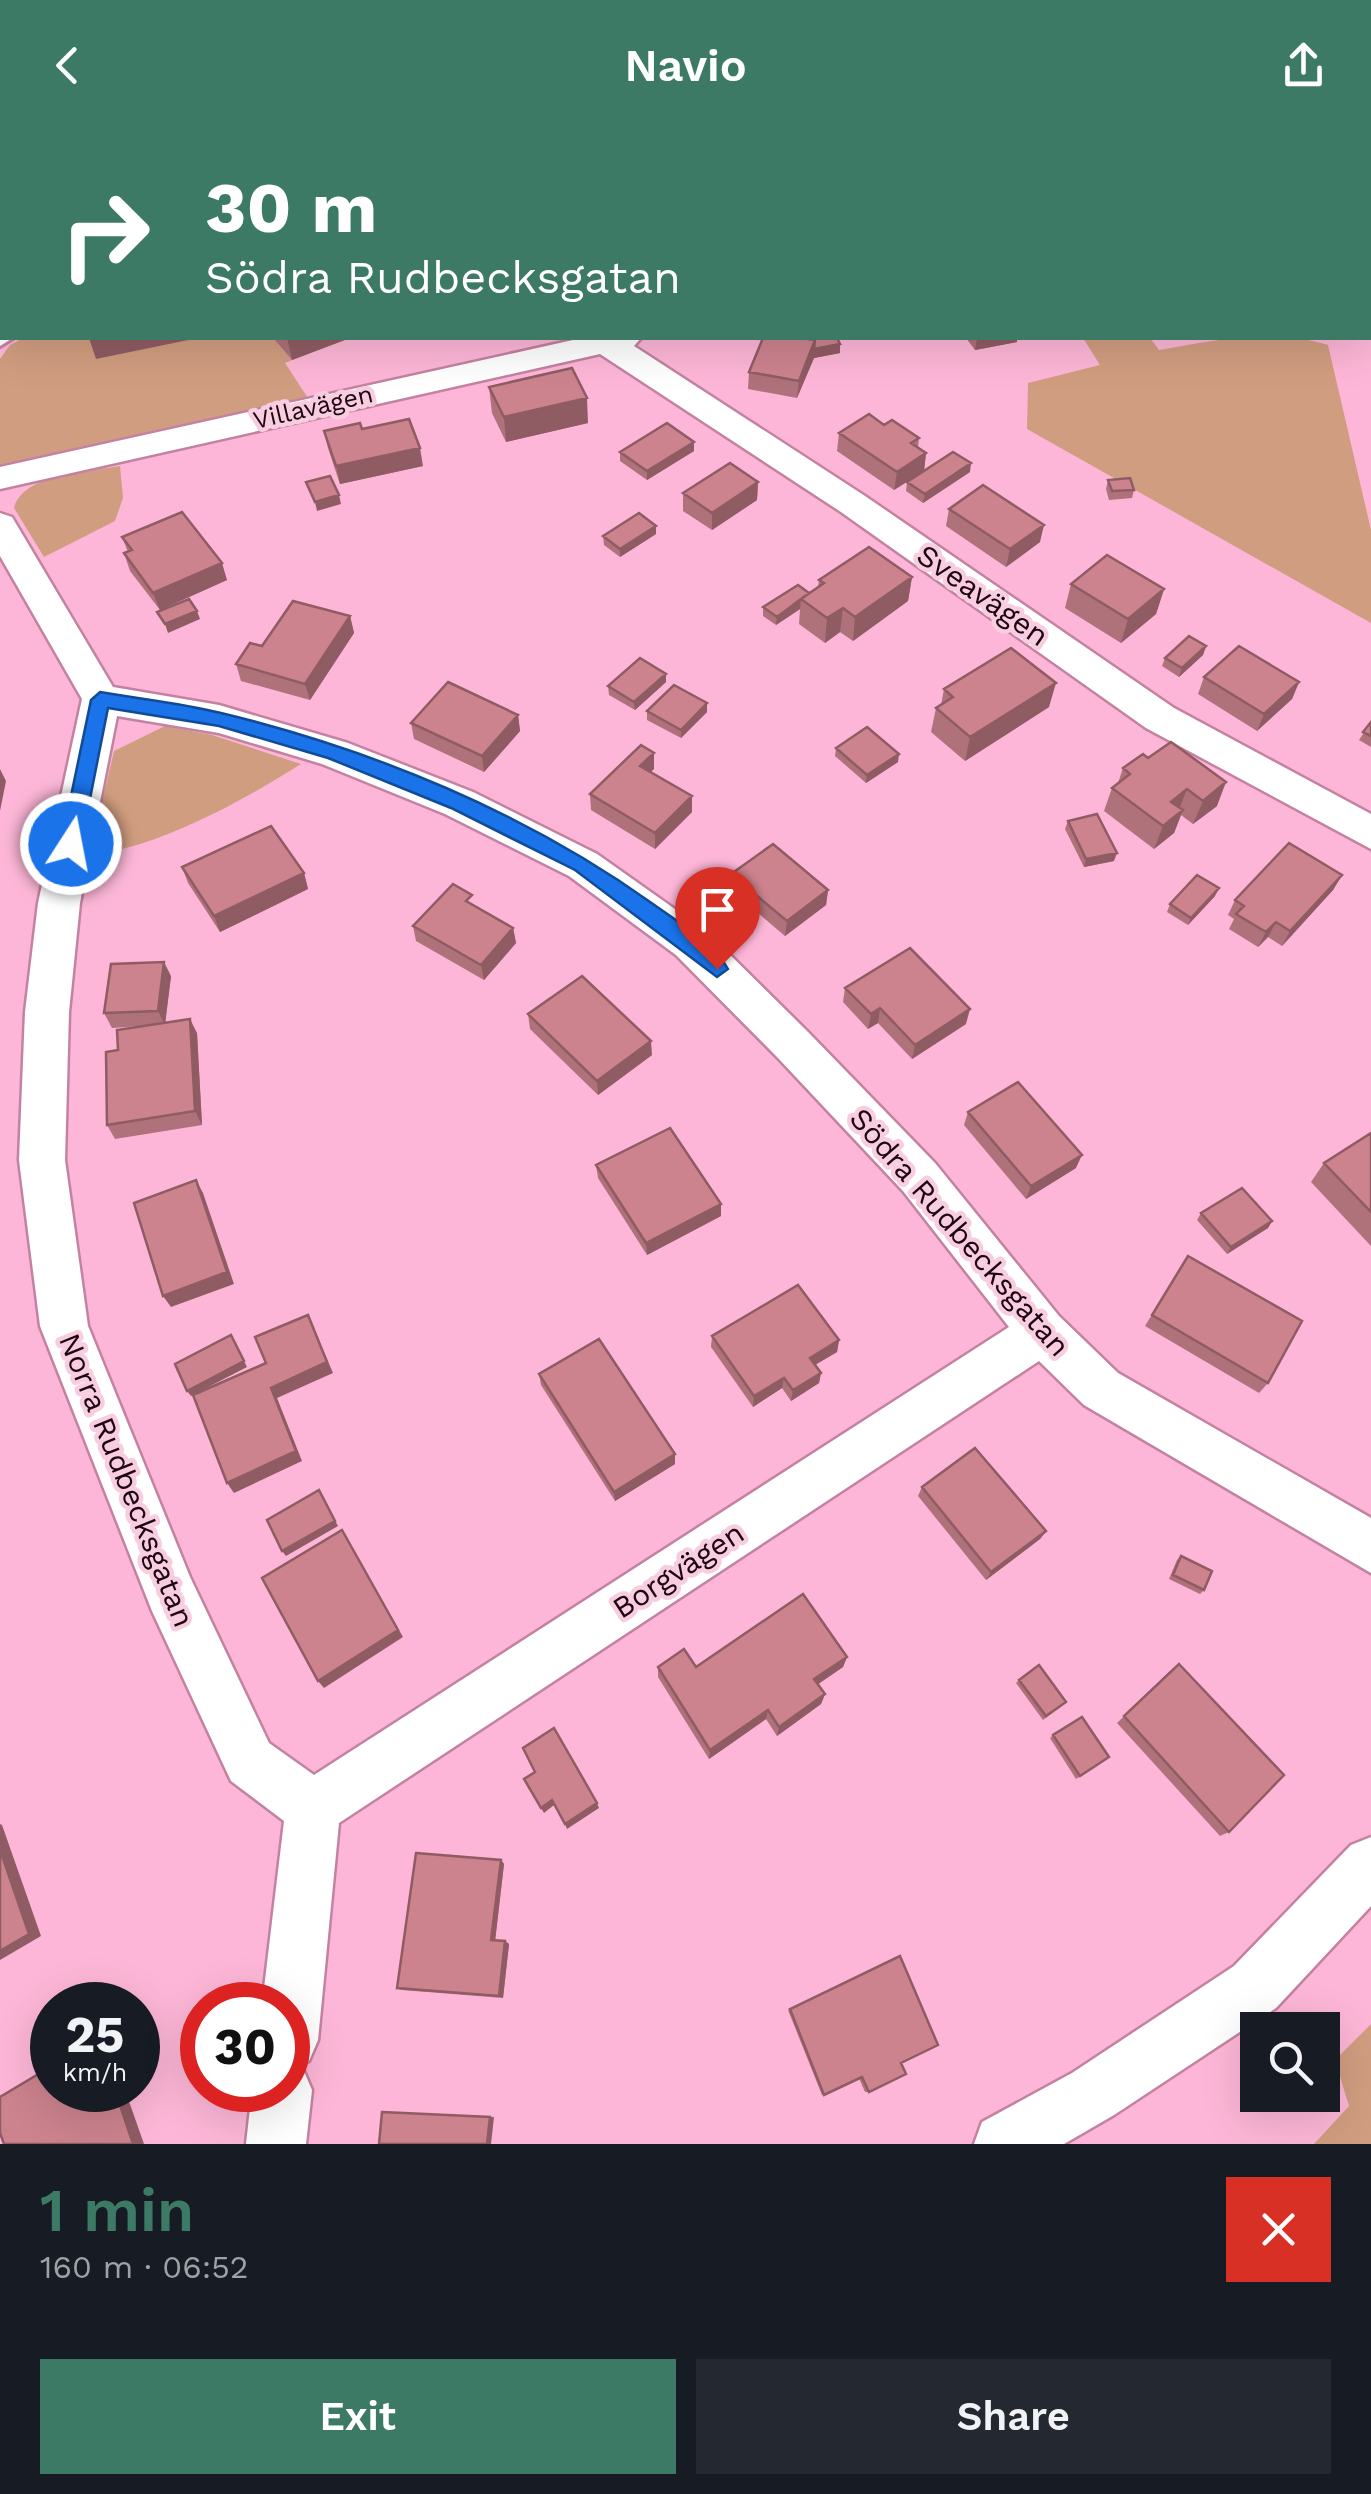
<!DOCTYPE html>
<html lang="en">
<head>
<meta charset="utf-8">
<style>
  body { margin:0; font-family:"Work Sans",sans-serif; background:#242831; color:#f1f3f6; height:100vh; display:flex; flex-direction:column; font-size:38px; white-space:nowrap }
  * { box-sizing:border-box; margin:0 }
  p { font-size:32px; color:#9ea1a6 }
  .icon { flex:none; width:55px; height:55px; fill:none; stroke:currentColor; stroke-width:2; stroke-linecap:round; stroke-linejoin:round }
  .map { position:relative; height:2014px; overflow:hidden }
  .details { display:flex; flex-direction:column; background:#171b24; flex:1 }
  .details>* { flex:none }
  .top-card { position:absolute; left:0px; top:0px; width:1372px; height:210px; box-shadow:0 10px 40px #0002; background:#3c7a66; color:#fff; overflow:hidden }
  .fabs { position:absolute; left:1240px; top:1882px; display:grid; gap:20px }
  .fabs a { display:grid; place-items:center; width:100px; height:100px; border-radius:0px; background:#171b24; box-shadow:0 10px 40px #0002; font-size:50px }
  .speed { position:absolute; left:30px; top:1852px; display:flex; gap:20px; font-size:50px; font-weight:700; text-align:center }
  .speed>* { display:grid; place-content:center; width:130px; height:130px; border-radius:50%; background:#171b24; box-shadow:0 10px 40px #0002; line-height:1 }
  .speed small { font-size:25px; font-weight:400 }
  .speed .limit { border:15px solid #d22; background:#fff; color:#111 }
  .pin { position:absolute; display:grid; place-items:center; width:85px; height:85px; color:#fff; margin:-102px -42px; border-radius:50% 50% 50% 0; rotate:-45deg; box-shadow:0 0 10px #0007 }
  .pin .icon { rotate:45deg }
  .me { position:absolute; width:110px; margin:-55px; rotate:11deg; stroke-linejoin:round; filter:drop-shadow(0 0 8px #0008) }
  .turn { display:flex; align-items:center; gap:35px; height:210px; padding:0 40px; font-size:45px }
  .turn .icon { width:130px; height:130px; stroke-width:2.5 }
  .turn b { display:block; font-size:70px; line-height:85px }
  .round { display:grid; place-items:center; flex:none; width:105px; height:105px; border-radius:0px; background:#242831 }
  .overview { display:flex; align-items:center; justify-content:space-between; height:170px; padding:0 40px }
  h1 { font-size:60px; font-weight:600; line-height:75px; color:#3c7a66 }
  .action { display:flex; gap:20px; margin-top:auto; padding:20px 40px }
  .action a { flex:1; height:115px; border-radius:0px; background:#3c7a66; color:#fff; font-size:40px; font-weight:600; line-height:115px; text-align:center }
  .action a+a { background:#242831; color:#f1f3f6 }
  header { display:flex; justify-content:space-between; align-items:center; height:130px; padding:0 40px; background:#3c7a66; color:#fff; font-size:45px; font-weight:600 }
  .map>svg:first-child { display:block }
  .green { fill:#d19d80 }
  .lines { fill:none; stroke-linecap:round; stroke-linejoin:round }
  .lane-casing { stroke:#c482a1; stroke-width:6 }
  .street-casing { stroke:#c482a1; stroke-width:5 }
  .lane { fill:#fff; fill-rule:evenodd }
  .street { fill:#fff; fill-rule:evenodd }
  .wall { fill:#af717a }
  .shaded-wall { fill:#8f5c63 }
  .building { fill:#cc838e; stroke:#8f5c63; stroke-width:2.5 }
  .route { fill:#1a73e8; stroke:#114b97; stroke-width:2.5 }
  .labels { text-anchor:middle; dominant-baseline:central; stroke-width:9; stroke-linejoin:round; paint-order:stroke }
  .far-street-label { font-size:25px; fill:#1d0612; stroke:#f9cde0 }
  .street-label { font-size:30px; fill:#1d0612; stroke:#f9cde0 }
</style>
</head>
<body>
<header><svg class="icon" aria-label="back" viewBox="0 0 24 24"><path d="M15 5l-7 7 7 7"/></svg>Navio<svg class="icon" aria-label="share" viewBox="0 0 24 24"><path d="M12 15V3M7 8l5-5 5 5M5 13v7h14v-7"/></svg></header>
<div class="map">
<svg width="1371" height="2014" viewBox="0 0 1371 2014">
  <rect width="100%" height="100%" fill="#fdb6d7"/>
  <path class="green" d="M23,208H273L292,230L285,233L308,268L0,340V229L10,215Z
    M1083,208H1150L1159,220C1214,210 1273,198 1328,215L1371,400V493L1027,299L1028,253L1100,235Z
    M120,336L123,368L115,391L44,427L14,378C23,343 90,342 120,336Z
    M165,596L212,605L301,634C244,670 158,718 90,725L114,621Z
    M1371,1894V2014H1314L1349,1976L1335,1930Z"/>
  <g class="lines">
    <defs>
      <path id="lane" d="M0,204L2,208H13L0,216Z"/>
      <path id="street" d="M1370,60H1371V78H1370Z
        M582,208H641L634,216L865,366L1174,578L1371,684V719L1146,598L841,382L600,224L0,359V337Z
        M0,383L12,387L113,557L219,575L348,613L473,662L597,724L706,801L808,902L935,1033L1059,1186L1118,1243L1371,1388V1443L1084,1275L1039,1231L339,1693L318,1910L309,1931L297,1936L303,1939L312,1960L306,2014H246L252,1960H288V1875H262L284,1691L231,1651L152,1481L40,1196L19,1030L25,882L38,773L82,569L0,426ZM117,586L219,603L322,634L445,684L569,746L676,825L778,928L903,1061L1009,1197L314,1645L269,1613L190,1447L88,1196L65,1030L69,882L80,773Z
        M1371,1707V1776L1276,1878L1114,1985L1064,2014H974L982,1992L1072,1943L1234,1836L1351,1715Z"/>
    </defs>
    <use href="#lane" class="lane-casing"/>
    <use href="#street" class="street-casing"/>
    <use href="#lane" class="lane"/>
    <use href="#street" class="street"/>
  </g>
  <path class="wall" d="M273,208H350L292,230Z
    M966,208H1017V212L975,220Z
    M840,214V223L814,228L797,268L748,259L749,242Z
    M489,257L588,293L506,312L492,283Z
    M884,295L919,308L918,318L926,323L924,341L894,360L837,321L839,303Z
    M324,301L423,336L340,354L328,318Z
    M694,321L647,350L620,331V322Z
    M970,342L923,373L906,361L907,352Z
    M1108,350L1134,360L1132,368L1109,370L1106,359Z
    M758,352L757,370L712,400L683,381V363Z
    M949,379L1040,412L1006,437L946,396Z
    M656,396V404L620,427L604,415L603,406Z
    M122,407L227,450L160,480L130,441L124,423L128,422Z
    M912,447L908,471L853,511L840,502L825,513L799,494L800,479L776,495L763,486V477L809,463L818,457L819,450Z
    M1071,454L1164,459L1156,484L1121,513L1065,478Z
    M350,486L354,503L310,570L241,551L236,534L262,516Z
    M1206,516L1203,525L1179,547L1162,536L1165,528Z
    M666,544V552L635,580L609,565L608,556Z
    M1204,547L1299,552L1292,569L1257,601L1198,564Z
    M944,559L1049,577L965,631L931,602L936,578L941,575Z
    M647,581L707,582L681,608L647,590Z
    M518,585L520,601L484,642L414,609L411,593Z
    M1371,592V617L1359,610Z
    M836,618L898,632L866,653L835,626Z
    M1143,624L1217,676L1193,694L1181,685L1174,703L1154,719L1104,681L1112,658L1118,653L1123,638Z
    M654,639L650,642L692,682L655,719L591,680L590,664Z
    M1068,691L1114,731L1084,737L1065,699Z
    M182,737L304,743L308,759L220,802L188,753Z
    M731,744L828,760L826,775L785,806L731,760Z
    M1342,745L1333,760L1282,816L1268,807L1258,817L1229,799L1234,789L1228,785L1235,770Z
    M1215,766L1188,795L1167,782L1170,774Z
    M474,776L513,798L516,813L484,850L416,811L413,796Z
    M171,846L165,893L197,903L202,995L115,1009L107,995L142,896L112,898L104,883Z
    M845,858L966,894L912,929L878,893L868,899L843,872Z
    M528,884L652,925L598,965L530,899Z
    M968,982L1076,1038L1026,1069L964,995Z
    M1371,1003V1116L1311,1052L1324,1033Z
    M596,1035L721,1074V1086L647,1125L598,1048Z
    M1201,1083L1272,1091L1268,1098L1227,1124L1197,1090Z
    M1188,1126L1268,1253L1259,1263L1145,1196Z
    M712,1206L839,1210L837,1222L815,1235L821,1243L819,1253L791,1271L782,1258L753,1277L711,1217Z
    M539,1244L675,1334L615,1371L541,1255Z
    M922,1357L1046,1401L1040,1409L986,1450L918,1366Z
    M1181,1426L1204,1460L1200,1464L1169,1449L1177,1430Z
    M847,1527L843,1537L818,1554L825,1564L821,1574L777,1606L766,1589L709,1629L658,1547V1537H696Z
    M1170,1541L1229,1702L1220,1706L1117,1593Z
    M1019,1550L1063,1575L1043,1590L1016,1553Z
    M1053,1605L1109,1627L1076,1649L1050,1608Z
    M501,1730L504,1734L495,1810L505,1811L509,1814L503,1868L402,1860L397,1858Z
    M900,1826L901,1933L869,1962H865L859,1948L824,1965H822L788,1880Z"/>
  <path class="shaded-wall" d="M344,0H365V2H345Z
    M445,0H530V2H445Z
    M919,0H966V2H906Z
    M89,208H192L193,209L96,229Z
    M287,208H350L292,230Z
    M977,208H1017V212L975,220Z
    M815,210L840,214V223L814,228L797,268L799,251Z
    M587,268L588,293L506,312L504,287Z
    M694,312V321L647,350V341Z
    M420,318L423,336L340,354L336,336Z
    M926,323L924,341L894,360L897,342Z
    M971,333L970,342L923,373L925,364Z
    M758,352L757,370L712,400V383Z
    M339,365L341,374L317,381L315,372Z
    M1044,395L1040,412L1006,437L1010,419Z
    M656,396V404L620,427V419Z
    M222,433L227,450L160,480L153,463Z
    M912,447L908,471L853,511L855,487Z
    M1164,459L1156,484L1121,513L1128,489Z
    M801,470L800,479L776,495L777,487Z
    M843,478L840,502L825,513L827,488Z
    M197,481L200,489L168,503L165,494Z
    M350,486L354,503L310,570L305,554Z
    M1206,516L1203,525L1179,547L1182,538Z
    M666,544V552L635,580L634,572Z
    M1299,552L1292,569L1257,601L1264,584Z
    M1056,553L1049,577L965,631L970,607Z
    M707,573V582L681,608V600Z
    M518,585L520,601L484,642L482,626Z
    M654,623V639L640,652V636Z
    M899,624L898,632L866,653L867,645Z
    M0,639L6,651L0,681Z
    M1226,652L1217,676L1193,694L1203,671Z
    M1187,659L1178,682L1171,672Z
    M692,666V682L655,719V703Z
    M1183,680L1174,703L1154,719L1163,696Z
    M1117,723L1114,731L1084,737L1086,729Z
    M304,743L308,759L220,802L214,786Z
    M1342,745L1333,760L1282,816L1290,801Z
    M1219,758L1215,766L1188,795L1191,788Z
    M828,760L826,775L785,806L787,791Z
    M1276,792L1268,807L1258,817L1266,802Z
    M513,798L516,813L484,850L481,835Z
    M164,832L171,846L165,895L158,881Z
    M880,878L878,893L868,899L871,884Z
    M970,879L966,894L912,929L915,915Z
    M190,889L197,903L202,995L195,981Z
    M651,911L652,925L598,965L597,951Z
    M1082,1025L1076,1038L1026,1069L1031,1056Z
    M196,1050L203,1063L234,1154L171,1177L163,1166Z
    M721,1074V1086L647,1125L646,1113Z
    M1272,1091L1268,1098L1227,1124L1231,1117Z
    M308,1185L333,1243L277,1268L302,1331L234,1363L227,1353L271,1258Z
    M231,1205L247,1237L191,1266L187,1261Z
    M839,1210L837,1222L808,1239L810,1228Z
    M821,1243L819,1253L791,1271L793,1260Z
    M784,1248L782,1258L753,1277L754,1266Z
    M675,1324V1334L615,1371L614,1362Z
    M319,1360L338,1396L286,1426L282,1421Z
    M1046,1401L1040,1409L986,1450L991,1442Z
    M347,1409L403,1507L324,1558L318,1551Z
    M847,1527L843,1537L811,1559L814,1549Z
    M825,1564L821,1574L777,1606L779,1597Z
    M768,1580L766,1589L709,1629L710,1620Z
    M552,1670L554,1675L544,1683L541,1678Z
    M597,1673L599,1678L567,1699L565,1694Z
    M0,1694L2,1695L41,1806L0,1830Z
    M501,1730L504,1734L495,1812L491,1810Z
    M505,1811L509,1814L503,1868L499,1866Z
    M115,1960H125L144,2014H133Z
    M490,1987H494L491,2014H487Z"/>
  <path class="building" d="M127,0H345L346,2H129Z
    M366,0H447L448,2H367Z
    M538,0H666L668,2H527Z
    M678,0H919L906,2H668Z
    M974,0H1042L1044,2H976Z
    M763,208H801L815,210L799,251L749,242Z
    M801,208H837L840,214L814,219L815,210Z
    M572,238L587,268L504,287L489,257Z
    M869,284L884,295L892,290L919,308L911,313L926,323L897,342L839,303Z
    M409,289L420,318L336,336L324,301L360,293L362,299Z
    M667,293L694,312L647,341L620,322Z
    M953,322L971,333L925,364L907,352Z
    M730,333L758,352L712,383L683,363Z
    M330,346L339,365L315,372L306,352Z
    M1130,348L1134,360L1112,361L1108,350Z
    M983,355L1044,395L1010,419L949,379Z
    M182,382L222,433L153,463L124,423L132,420L122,407Z
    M639,383L656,396L620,419L603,406Z
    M869,417L912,447L855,487L843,478L827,488L801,469L824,453L819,450Z
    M1107,425L1164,459L1128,489L1071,454Z
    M798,455L809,463L777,487L763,477Z
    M189,469L197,481L165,494L157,482Z
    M293,471L350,486L305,554L236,534L250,513L262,516Z
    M1189,506L1206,516L1182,538L1165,528Z
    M1239,516L1299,552L1264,584L1204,547Z
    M1011,518L1056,553L970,607L936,578L953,567L944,559Z
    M640,528L666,544L634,572L608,556Z
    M448,552L518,585L482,626L411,593Z
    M674,555L707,573L681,600L647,581Z
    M1371,592V606L1363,602Z
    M867,597L899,624L867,645L836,618Z
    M1171,612L1226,652L1203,671L1187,659L1171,672L1183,680L1163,696L1112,658L1130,644L1123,638L1143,624L1148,628Z
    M641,615L654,623L640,636L692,666L655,703L590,664Z
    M1097,684L1117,723L1086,729L1068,691Z
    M271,696L304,743L214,786L182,737Z
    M1289,713L1342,745L1290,801L1276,792L1266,802L1236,784L1244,776L1235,770Z
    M773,714L828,760L787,791L731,744Z
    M1197,745L1219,758L1191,788L1170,774Z
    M453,754L472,765L466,771L513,798L481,835L413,796Z
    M910,818L970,879L915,915L880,878L871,884L845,858Z
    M164,832L158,881L104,883L111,834Z
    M582,846L651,911L597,951L528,884Z
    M190,889L195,981L107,995L106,922L118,920L117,900Z
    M1018,952L1082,1025L1031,1056L968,982Z
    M670,998L721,1074L646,1113L596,1035Z
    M1371,1003V1082L1324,1033Z
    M196,1050L227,1142L163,1166L134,1073Z
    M1242,1058L1272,1091L1231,1117L1201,1083Z
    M1188,1126L1302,1191L1268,1253L1152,1185Z
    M798,1155L839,1210L810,1228L821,1243L793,1260L784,1248L754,1266L712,1206Z
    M308,1185L327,1232L271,1258L296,1321L227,1353L193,1265L266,1233L255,1207Z
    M231,1205L244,1231L187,1261L175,1234Z
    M599,1209L675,1324L614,1362L539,1244Z
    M975,1318L1046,1401L991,1442L922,1357Z
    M319,1360L335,1391L282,1421L267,1390Z
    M342,1400L398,1500L318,1551L262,1448Z
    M1181,1426L1212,1441L1204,1460L1173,1445Z
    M803,1464L847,1527L814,1549L825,1564L779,1597L768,1580L710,1620L658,1537L684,1519L696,1537Z
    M1179,1534L1284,1645L1229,1702L1124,1586Z
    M1039,1535L1066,1572L1046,1586L1019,1550Z
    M1082,1587L1109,1627L1080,1646L1053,1605Z
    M554,1598L597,1673L565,1694L552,1670L541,1678L524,1649L535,1642L523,1618Z
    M0,1720L29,1804L0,1821Z
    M416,1723L501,1730L491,1810L505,1811L499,1866L397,1858Z
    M900,1826L938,1915L901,1933L906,1944L869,1962L862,1947L824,1965L790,1879Z
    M52,1936V1960H115L133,2014H4L0,2003V1967Z
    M382,1982L490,1987L487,2014H379Z"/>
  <path class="route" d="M100,562C140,569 182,573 221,583C374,620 526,683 653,774C678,792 712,811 728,839L717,847L575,740L451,678L328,628L219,596L108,578L81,714L71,722L64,720L61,714L91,570Z"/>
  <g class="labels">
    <g class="far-street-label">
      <text transform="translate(313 277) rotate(-13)">Villavägen</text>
    </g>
    <g class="street-label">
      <text transform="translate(983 465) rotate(35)">Sveavägen</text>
      <text transform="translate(960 1102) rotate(49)">Södra Rudbecksgatan</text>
      <text transform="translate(127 1350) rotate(68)">Norra Rudbecksgatan</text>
      <text transform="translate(678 1440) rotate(-33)">Borgvägen</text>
    </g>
  </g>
</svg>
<div class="fabs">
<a><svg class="icon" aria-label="search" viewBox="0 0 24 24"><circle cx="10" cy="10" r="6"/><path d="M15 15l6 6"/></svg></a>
</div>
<div class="speed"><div>25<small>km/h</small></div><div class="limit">30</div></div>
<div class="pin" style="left:717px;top:839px;background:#d93025"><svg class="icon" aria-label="arrive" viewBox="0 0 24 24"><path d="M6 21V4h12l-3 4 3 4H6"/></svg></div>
<svg class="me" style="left:71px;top:714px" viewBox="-20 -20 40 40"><circle r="17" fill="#1a73e8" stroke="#fff" stroke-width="3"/><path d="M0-11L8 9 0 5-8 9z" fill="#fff"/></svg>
<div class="top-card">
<div class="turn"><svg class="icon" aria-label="right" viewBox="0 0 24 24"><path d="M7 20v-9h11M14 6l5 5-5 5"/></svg><div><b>30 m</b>Södra Rudbecksgatan</div></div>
</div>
</div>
<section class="details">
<div class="overview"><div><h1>1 min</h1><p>160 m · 06:52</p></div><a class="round" style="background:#d93025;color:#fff"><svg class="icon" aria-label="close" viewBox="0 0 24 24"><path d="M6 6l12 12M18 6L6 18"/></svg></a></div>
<div class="action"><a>Exit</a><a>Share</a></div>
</section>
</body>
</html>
